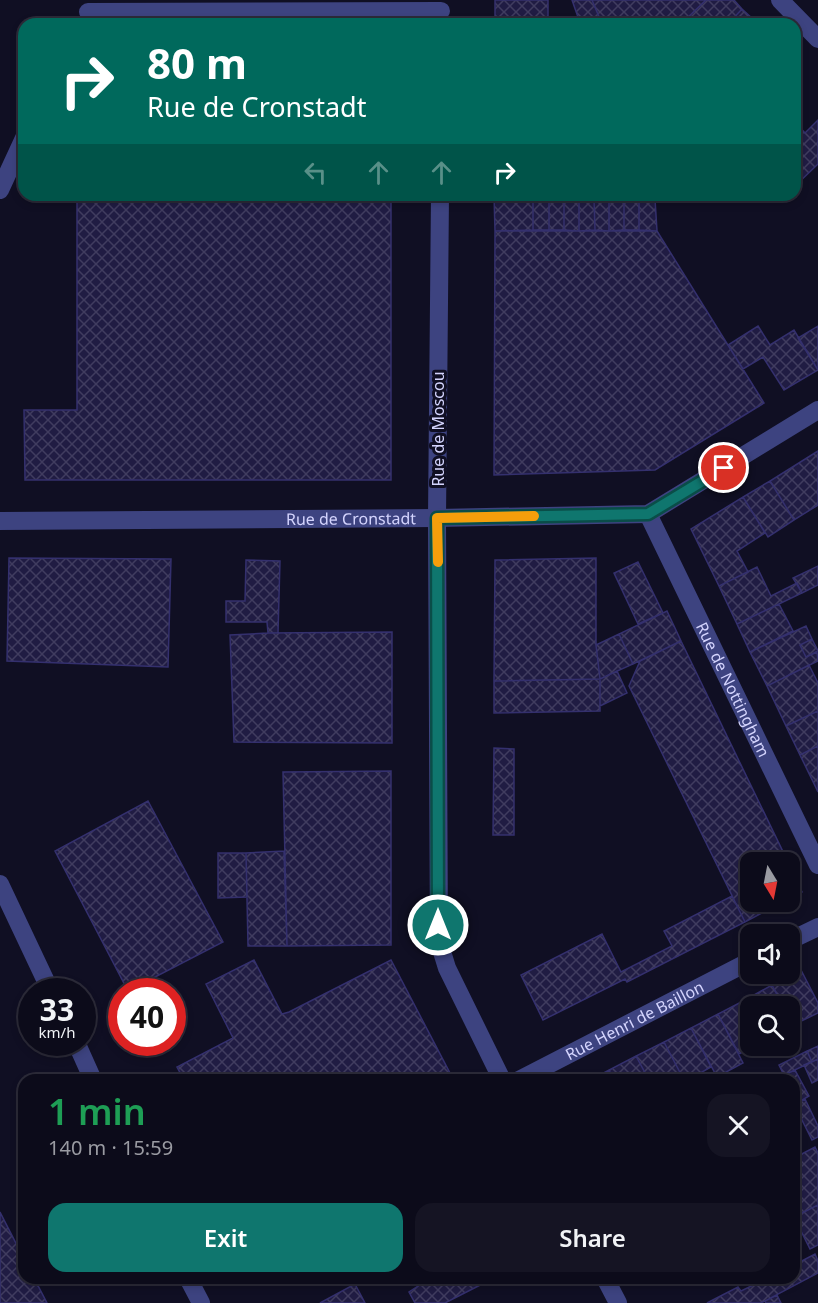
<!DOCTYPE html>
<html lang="en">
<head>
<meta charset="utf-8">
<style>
  body { margin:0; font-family:"Noto Sans",sans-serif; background:#151423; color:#f1f3f6; height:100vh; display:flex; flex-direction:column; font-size:22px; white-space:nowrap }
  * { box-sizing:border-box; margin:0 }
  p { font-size:20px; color:#9a9ba2 }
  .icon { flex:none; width:33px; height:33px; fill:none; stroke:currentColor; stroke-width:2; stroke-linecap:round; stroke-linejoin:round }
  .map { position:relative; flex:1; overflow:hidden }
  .details { position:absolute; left:18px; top:1074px; width:782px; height:210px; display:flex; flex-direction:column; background:#0c0b1a; border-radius:18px; box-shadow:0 3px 9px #0003,0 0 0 2px #2c2b39 }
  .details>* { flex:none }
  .hud { position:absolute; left:18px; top:18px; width:783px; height:183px; border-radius:18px; box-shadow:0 3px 9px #0003,0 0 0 2px #2c2b39; background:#00695c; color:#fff; overflow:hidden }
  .needle { width:39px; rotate:170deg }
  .fabs { position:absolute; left:740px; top:852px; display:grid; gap:12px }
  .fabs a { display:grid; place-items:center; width:60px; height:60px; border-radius:12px; background:#0c0b1a; box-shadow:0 3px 9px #0003,0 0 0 2px #2c2b39; font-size:30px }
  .speed { position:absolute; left:18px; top:978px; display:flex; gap:12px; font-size:30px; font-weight:700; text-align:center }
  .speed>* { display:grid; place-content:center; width:78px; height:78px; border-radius:50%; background:#0c0b1a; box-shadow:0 3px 9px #0003,0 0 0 2px #2c2b39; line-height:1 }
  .speed small { font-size:15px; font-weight:400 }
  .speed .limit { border:9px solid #d22; background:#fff; color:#111 }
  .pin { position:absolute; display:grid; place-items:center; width:51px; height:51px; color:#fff; margin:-26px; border:3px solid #fff; border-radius:50%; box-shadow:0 2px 6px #0007 }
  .me { position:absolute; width:66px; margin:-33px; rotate:0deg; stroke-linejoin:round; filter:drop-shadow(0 0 4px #0008) }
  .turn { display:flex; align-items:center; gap:21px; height:126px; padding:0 30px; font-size:27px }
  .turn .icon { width:78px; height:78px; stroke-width:2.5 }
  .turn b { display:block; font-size:42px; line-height:51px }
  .lanes { display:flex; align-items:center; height:57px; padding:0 30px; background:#0003; justify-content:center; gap:30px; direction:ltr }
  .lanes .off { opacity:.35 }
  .round { display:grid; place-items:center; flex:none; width:63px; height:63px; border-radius:18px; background:#151423 }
  .headline { display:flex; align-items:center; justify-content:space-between; height:102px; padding:0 30px }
  h1 { font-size:36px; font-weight:600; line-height:45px; color:#1e9e55 }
  .button { display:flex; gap:12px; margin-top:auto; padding:12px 30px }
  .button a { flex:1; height:69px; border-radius:18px; background:#0f766e; color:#fff; font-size:24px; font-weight:600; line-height:69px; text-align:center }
  .button a+a { background:#151423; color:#f1f3f6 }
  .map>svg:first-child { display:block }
  .building { fill:url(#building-cross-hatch); stroke:#34306e; stroke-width:1.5 }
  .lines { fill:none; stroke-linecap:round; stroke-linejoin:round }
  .minor { stroke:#3d4380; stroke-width:18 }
  .route-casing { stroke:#0a4d48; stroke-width:15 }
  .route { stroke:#0f766e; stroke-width:10 }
  .slow { stroke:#f59e0b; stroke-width:10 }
  .labels { text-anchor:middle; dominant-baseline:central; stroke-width:6; stroke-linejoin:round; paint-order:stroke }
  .street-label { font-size:16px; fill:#d4d4fd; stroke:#100f23 }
</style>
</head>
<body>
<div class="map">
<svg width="818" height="1303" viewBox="0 0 818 1303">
  <defs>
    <pattern id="building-cross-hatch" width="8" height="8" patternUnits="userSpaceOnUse" patternTransform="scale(1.5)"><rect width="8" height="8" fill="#201c43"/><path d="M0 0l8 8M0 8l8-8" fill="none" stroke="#403c5f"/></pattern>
  </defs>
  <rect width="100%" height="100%" fill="#100f23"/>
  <path class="building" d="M495,0H548V20L495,19Z
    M572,0H592L600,19L579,20Z
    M592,0H706L681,24H602Z
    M706,0H734L742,9L728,24H686L684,21Z
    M742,9L754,20L757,24H728Z
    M495,19H600L602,24H495Z
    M818,120V164L795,186V122L805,133Z
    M77,195H391V480H25L24,410H77Z
    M494,195H533V230L495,231Z
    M533,199H549V230H533Z
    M549,199H564V230H549Z
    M564,199H579V231L564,230Z
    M579,199H594L595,230L579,231Z
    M594,199H609V231L595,230Z
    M609,199H624V230L609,231Z
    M624,199H639V230H624Z
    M639,199H655L657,231L639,230Z
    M495,231H657L764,403L655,470L494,475Z
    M758,326L770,345L794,330L818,370L784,390L763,357L743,369L728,345Z
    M818,326V370L798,338Z
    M818,451V505L794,520L770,481Z
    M770,481L794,520L768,537L743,497Z
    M743,497L765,533L737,551L748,572L719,586L691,529Z
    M9,558L171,559L168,667L7,661Z
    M596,558V645L600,679L494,681L495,560Z
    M246,560L280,561L278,633H268L267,622H226V601H245Z
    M638,562L663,613L638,624L614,573Z
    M818,566V585L802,593L793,578Z
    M757,567L771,596L797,583L802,593L737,624L719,586Z
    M779,604L793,631L750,652L737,624Z
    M667,611L681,641L633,664L619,634Z
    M806,626L812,639L800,645L806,657L817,652L818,661L767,686L750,652Z
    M392,632V743L234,742L230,635L268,633Z
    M619,634L633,664L600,679L596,645Z
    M812,639L818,651L806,657L800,645Z
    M681,641L788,862H750V902H783L745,922L629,686L640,661Z
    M809,665L818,683V711L786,726L767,686Z
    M617,671L627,693L600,706V679Z
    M600,679V711L494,713V681Z
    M818,711V746L800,755L786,726Z
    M818,746V792L800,755Z
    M494,748L514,749V835H493Z
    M391,771V945L287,946L283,772Z
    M148,801L223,942L128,991L55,851Z
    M284,851L287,946H248L246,853Z
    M218,853H246L247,897L218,898Z
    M789,865L802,892L789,899Z
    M732,896L745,922L627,982L625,979L543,1020L521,975L602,934L621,972L672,946L664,931Z
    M254,960L282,1014L289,1012L391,960L451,1075L442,1080H184L177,1067L233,1038L206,984Z
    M801,970L818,1003V1013L793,1025L789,1017V1006H783L772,985Z
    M772,985L783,1006H750V1010L745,1000Z
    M745,1000L750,1010V1046H754L739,1054L718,1014Z
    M718,1014L743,1063L717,1077L691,1028Z
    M691,1028L711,1067L688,1080H684L664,1042Z
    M664,1042L684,1080H649L636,1056Z
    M818,1046V1059L812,1062L807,1051Z
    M807,1051L812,1062L784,1075L779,1065Z
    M636,1056L649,1080H614L609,1070Z
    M818,1059V1080L812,1083L804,1065Z
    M609,1070L614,1080H592L594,1078Z
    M795,1070L809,1096L799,1102L794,1092V1080H787L784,1075Z
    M805,1099L818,1126V1137L812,1140L794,1104Z
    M815,1147L818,1153V1205L794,1217V1158Z
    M818,1205V1245L810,1249L794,1217Z
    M0,1212L24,1259V1278H34L47,1303H0Z
    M815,1254L818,1261V1273L761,1303H707L738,1287L741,1291L768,1278H794V1265Z
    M413,1278H494L445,1303H415L409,1292L418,1286Z
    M355,1284L365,1303H320Z
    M777,1295L781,1303H766L765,1301Z"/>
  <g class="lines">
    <g class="minor">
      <path d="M780,0L818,39"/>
      <path d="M88,12L441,11"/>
      <path d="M0,190L24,138"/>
      <path d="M440,195L437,518L439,942L447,968L502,1080"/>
      <path id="s1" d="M648,514L818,865"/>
      <path id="s2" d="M0,521L437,518L648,514L818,410"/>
      <path d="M0,884L51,992"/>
      <path d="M789,941L818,927"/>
      <path d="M76,1042L93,1080"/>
      <path id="s3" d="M519,1080L750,961"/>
      <path d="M188,1278L201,1303"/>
      <path d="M605,1278L618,1303"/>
    </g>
  </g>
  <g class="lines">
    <defs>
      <path id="route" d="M438,925L437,518L648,514L724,468"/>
    </defs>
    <use href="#route" class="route-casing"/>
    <use href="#route" class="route"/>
    <path class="slow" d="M438,562L437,518L534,516"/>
  </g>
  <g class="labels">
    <g class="street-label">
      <text transform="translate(438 429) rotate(-90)">Rue de Moscou</text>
      <text stroke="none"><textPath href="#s2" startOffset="351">Rue de Cronstadt</textPath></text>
      <text stroke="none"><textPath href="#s1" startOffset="195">Rue de Nottingham</textPath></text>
      <text stroke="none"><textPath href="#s3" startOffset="130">Rue Henri de Baillon</textPath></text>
    </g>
  </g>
</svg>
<div class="fabs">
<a><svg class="needle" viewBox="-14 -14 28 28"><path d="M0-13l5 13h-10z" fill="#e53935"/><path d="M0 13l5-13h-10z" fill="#9a9ba2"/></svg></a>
<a><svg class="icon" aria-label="sound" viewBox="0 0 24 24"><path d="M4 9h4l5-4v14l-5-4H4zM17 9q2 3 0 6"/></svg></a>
<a><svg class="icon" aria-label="search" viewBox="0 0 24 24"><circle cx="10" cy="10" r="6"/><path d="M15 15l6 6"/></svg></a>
</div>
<div class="speed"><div>33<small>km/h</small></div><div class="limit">40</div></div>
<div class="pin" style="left:724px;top:468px;background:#d93025"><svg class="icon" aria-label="arrive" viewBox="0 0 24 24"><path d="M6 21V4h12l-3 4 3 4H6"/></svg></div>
<svg class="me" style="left:438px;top:925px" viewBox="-20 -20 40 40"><circle r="17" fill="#0f766e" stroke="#fff" stroke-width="3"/><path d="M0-11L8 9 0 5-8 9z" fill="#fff"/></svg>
<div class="hud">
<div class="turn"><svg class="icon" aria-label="right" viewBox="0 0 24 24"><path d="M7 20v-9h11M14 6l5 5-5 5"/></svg><div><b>80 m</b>Rue de Cronstadt</div></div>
<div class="lanes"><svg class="icon off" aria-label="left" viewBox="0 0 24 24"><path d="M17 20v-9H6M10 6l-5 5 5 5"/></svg><svg class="icon off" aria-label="ahead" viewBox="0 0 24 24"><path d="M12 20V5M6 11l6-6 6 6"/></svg><svg class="icon off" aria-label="ahead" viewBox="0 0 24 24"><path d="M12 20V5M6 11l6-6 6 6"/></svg><svg class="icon" aria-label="right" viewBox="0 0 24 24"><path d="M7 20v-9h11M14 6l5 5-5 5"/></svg></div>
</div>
<section class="details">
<div class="headline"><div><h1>1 min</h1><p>140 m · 15:59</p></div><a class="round"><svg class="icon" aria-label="close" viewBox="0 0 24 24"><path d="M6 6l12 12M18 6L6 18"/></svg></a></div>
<div class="button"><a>Exit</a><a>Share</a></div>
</section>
</div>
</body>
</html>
